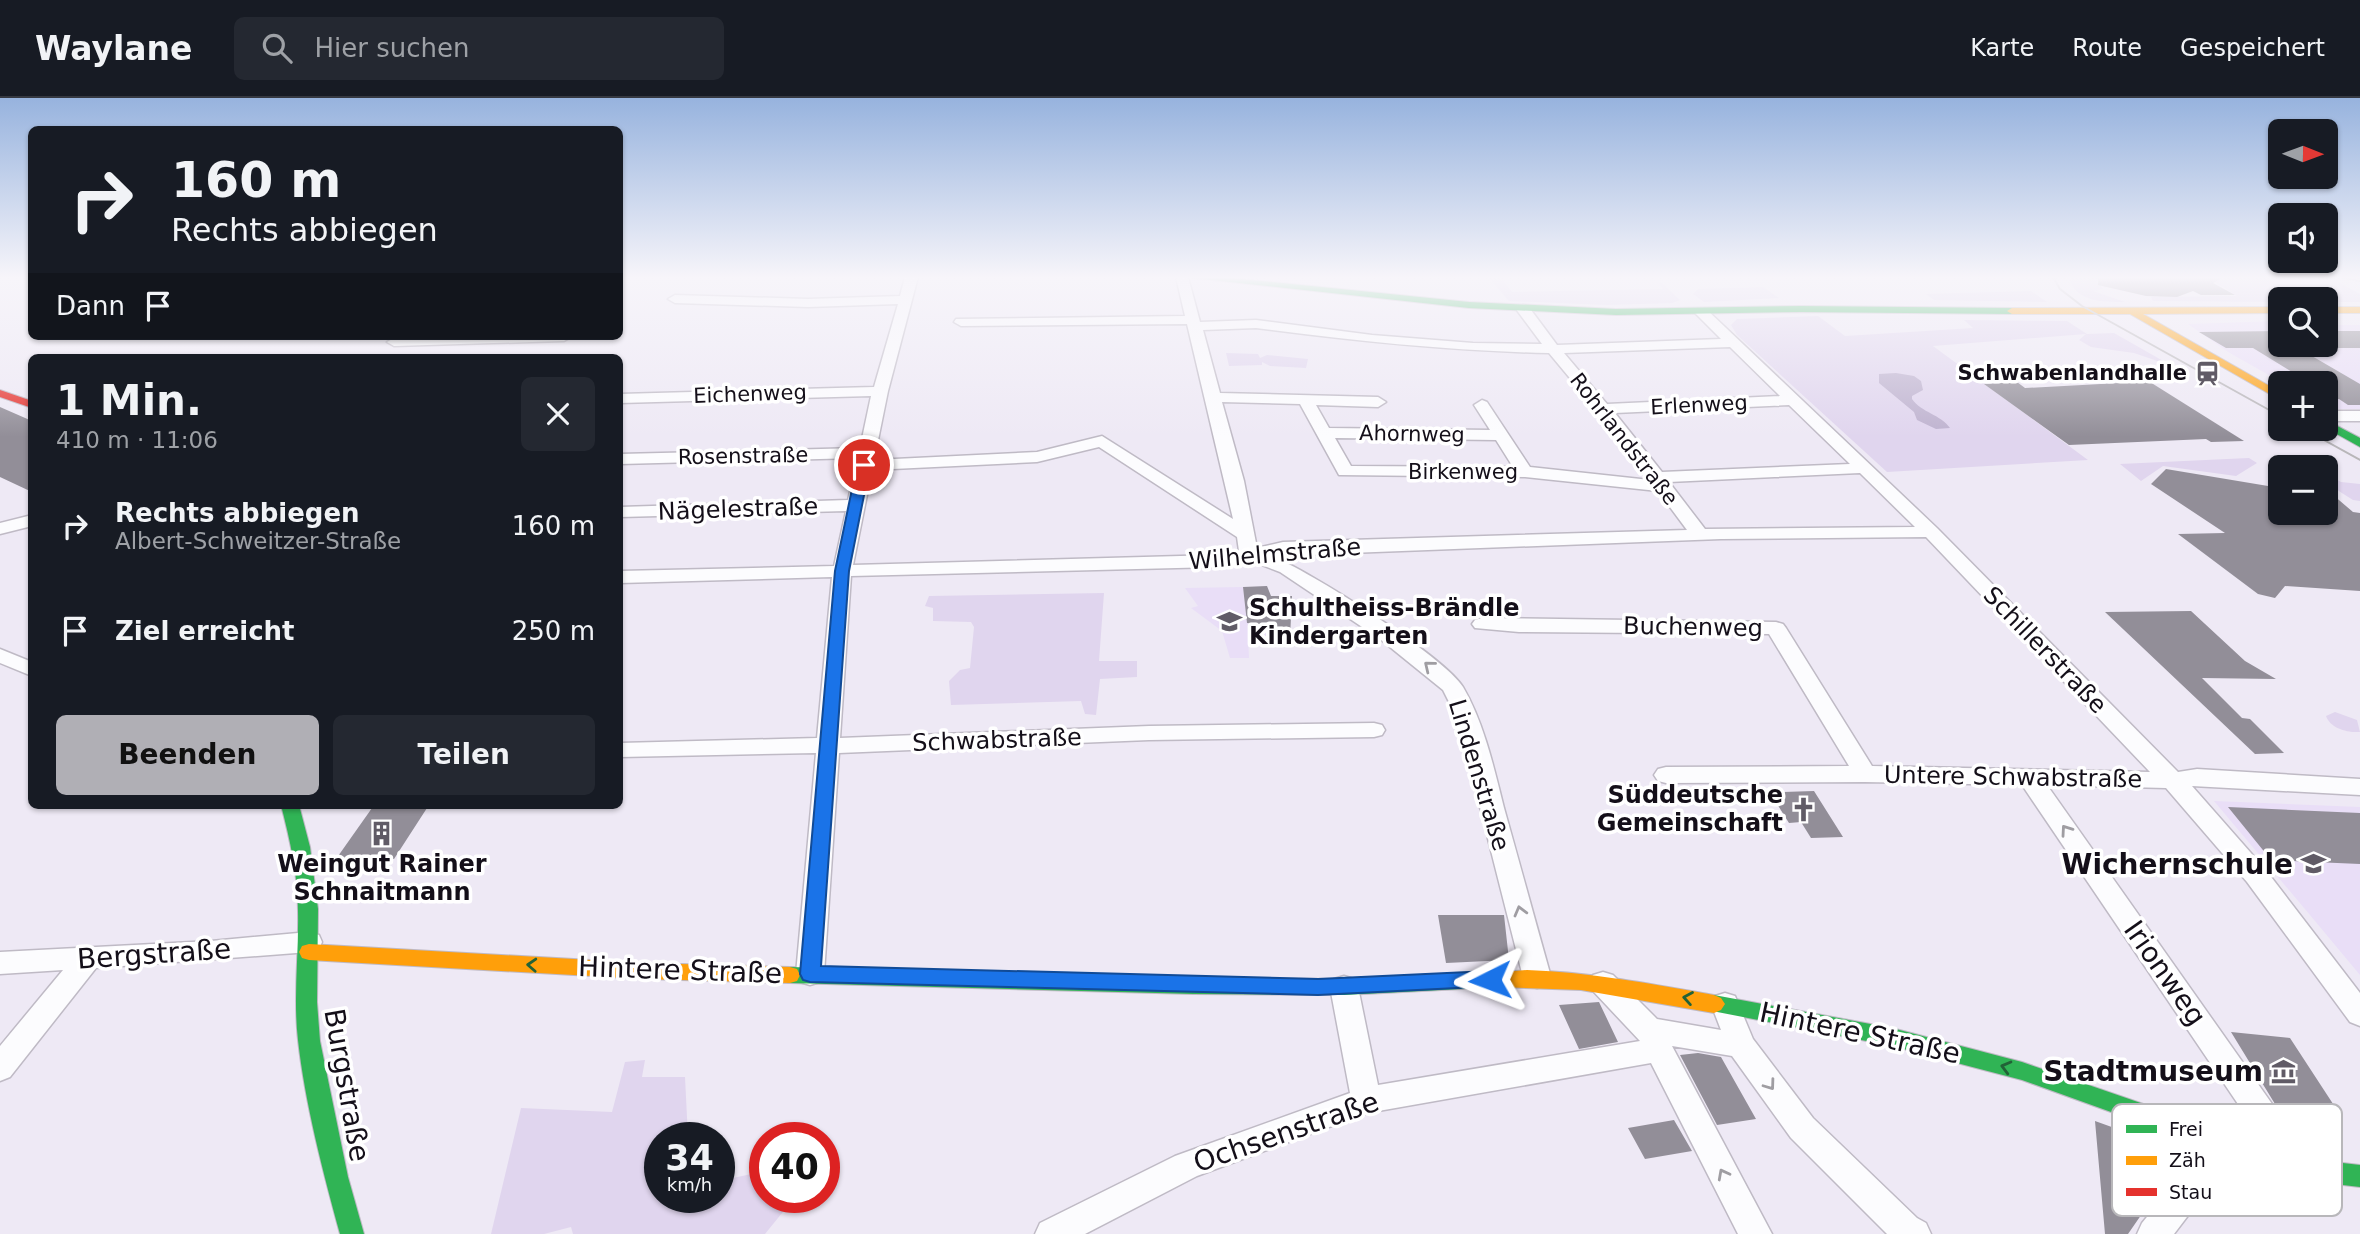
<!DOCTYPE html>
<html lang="de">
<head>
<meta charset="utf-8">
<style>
  body { margin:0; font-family:"DejaVu Sans",sans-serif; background:#242831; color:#f1f3f6; height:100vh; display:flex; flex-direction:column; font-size:26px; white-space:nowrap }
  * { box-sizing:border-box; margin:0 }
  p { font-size:23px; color:#9ea1a6 }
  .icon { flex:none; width:38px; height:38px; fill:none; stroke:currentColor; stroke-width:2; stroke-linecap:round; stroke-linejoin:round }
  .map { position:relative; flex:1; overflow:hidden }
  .sheet { position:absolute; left:28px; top:256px; width:595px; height:455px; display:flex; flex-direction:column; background:#171b24; border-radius:10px; box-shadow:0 2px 5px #0004 }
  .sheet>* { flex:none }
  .hud { position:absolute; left:28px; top:28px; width:595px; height:214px; border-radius:10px; box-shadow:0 2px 5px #0004; background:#171b24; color:#f1f3f6; overflow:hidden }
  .needle { width:46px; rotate:91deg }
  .buttons { position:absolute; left:2268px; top:21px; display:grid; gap:14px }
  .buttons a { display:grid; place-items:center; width:70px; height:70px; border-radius:10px; background:#171b24; box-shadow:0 2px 5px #0004; font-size:35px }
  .speed { position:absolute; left:644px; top:1024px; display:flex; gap:14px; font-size:35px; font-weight:700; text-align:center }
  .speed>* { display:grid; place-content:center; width:91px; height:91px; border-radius:50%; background:#171b24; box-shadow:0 2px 5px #0004; line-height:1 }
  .speed small { font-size:18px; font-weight:400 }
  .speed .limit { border:10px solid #d22; background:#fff; color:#111 }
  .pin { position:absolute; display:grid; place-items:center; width:60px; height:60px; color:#fff; margin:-30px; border:4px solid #fff; border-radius:50%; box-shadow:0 2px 7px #0007 }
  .me { position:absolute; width:77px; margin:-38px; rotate:267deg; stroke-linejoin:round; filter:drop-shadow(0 0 5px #0008) }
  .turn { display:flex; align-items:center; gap:24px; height:147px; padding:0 28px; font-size:32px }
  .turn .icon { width:91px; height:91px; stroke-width:2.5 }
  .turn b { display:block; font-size:49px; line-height:60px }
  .then { display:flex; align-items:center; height:66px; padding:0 28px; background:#0003; gap:14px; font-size:26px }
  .round { display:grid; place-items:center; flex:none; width:74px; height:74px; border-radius:10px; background:#242831 }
  .headline { display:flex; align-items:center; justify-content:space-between; height:119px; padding:0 28px }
  h1 { font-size:42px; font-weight:700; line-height:52px }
  .action { display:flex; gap:14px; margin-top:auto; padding:14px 28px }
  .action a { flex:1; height:80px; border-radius:10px; background:#b0afb5; color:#111; font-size:28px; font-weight:700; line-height:80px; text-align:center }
  .action a+a { background:#242831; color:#f1f3f6 }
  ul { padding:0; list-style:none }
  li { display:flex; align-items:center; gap:21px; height:105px; padding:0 28px }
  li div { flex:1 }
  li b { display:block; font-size:26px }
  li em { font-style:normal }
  header { display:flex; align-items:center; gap:42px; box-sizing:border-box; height:98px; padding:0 35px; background:#171b24; border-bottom:2px solid #363941 }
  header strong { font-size:33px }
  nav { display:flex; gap:38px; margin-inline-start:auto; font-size:24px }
  .search { width:490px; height:63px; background:#242831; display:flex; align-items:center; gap:18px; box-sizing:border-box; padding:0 24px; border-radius:10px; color:#9ea1a6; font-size:26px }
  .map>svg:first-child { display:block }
  .built { fill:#e9def7 }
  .green { fill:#e0d5ee }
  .water { fill:#beb2cf }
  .building { fill:#928e98 }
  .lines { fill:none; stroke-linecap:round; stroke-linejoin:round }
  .street-casing { stroke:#bfbac5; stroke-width:3 }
  .fast-casing { stroke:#bfbac5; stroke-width:2 }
  .slow-casing { stroke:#bfbac5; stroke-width:2 }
  .jam-casing { stroke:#bfbac5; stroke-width:2 }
  .street { fill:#fcfcfe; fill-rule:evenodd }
  .fast { fill:#30b455; fill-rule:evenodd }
  .slow { fill:#ff9f0a; fill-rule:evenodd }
  .jam { fill:#e5322d; fill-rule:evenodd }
  .tram { stroke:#b8b6b9; stroke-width:2 }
  .oneway { stroke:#9f9da2 }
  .oneway2 { stroke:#226237 }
  .route { fill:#1a73e8; stroke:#114b97; stroke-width:2 }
  .labels { text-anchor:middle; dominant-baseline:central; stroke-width:7; stroke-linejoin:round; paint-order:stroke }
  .far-poi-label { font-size:21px; font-weight:bold; fill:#140f19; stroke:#fff; text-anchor:end }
  .far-street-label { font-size:21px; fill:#140f19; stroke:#fff }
  .street-label { font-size:24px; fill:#140f19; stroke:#fff }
  .poi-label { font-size:24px; font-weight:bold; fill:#140f19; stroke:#fff; text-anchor:start }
  .near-poi-label { font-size:28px; font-weight:bold; fill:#140f19; stroke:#fff; text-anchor:end }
  .near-street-label { font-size:28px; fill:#140f19; stroke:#fff }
  .key { fill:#fff; stroke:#b8b7ba; stroke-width:2 }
  .key-label { font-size:19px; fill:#140f19 }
</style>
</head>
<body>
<header>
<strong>Waylane</strong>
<div class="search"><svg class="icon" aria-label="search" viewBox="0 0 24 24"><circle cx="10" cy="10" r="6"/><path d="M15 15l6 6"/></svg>Hier suchen</div>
<nav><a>Karte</a><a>Route</a><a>Gespeichert</a></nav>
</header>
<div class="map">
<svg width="2360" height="1136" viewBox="0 0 2360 1136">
  <rect width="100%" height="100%" fill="#eee9f5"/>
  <path class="built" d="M2280,223V247H2326V227H2360V311H2330L2326,309V285H2283L2228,254L2188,226Z
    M1243,489L1247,525L1268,527L1273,539H1248L1249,560H1230L1222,533L1191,510L1198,508L1185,490Z
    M2214,703L2360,709V877L2315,823Z"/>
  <path class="green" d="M1488,179H1500L1512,194L1663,191L1659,185H1662L1680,202L1672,205L1607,207L1509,203Z
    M2093,179L2103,191L2093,193L2125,204C2103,204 2075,204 2069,179Z
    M2207,179H2329L2360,196V204H2326V201H2280V204L2153,203L2151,199L2237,198Z
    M1763,189L1779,200L1704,204L1693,196L1698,191Z
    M2031,193L2047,204L1934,202L1926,196Z
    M1818,218L1845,238L1973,230L1964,222L2067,223L2087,236L2114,235L2172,268L2134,255L2091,249L2079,242L2086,236L1933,248L2088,362L1887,374L1737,237L1731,227L1737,221Z
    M1226,255L1258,256L1260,260L1267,257L1308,261L1306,270L1270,268L1262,264V267L1229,268Z
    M2249,360L2257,365L2236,378L2163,368L2141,383L2120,366Z
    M2326,375L2341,384L2360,386V403L2353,402L2326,385Z
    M1104,495L1099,563H1137V579L1100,581L1096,617L1085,616L1081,603L951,607L949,583L960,572L970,570L974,529L971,524L933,523V510L925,508L929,498Z
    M2335,614L2357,622L2360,634C2347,635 2330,630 2326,618Z
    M645,962L642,979H685L688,1039L660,1040V1099H719V1083L765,1073V1099H795L765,1136H573L571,1129L544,1136H491L521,1010L612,1014L625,964Z"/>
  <path class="water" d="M1896,275L1914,278L1921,283L1923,292L1912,298V301C1922,315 1940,316 1950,330L1936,331L1917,322L1914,314L1879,285V276Z"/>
  <path class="building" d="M2098,179H2223L2213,185L2235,197H2201L2193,193L2177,199L2146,198L2098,187Z
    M2280,233V247H2293L2360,286V307H2348L2339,301L2326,302V285H2310L2253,250H2226L2199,234Z
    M2326,233H2360V250H2326Z
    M2142,279L2244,343L2211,344L2206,341L2069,347L1984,286L2017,284L2025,290L2119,285L2112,281Z
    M0,309L32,323V394L0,379Z
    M2166,371L2280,390V415H2326V391L2353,414L2360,415V493L2285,488L2275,500L2258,496L2178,436L2225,435L2151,386Z
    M1267,488L1271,498H1292L1290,540L1273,539L1268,527L1247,525L1243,489Z
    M2191,513L2245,563L2276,581L2202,580L2242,620L2250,621L2284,655L2255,656L2105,514Z
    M1814,693L1843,739L1811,740L1801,724L1789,725L1772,698L1785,697L1783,694Z
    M2228,709L2360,715V766L2271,762Z
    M372,710H427L394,761H336Z
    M1438,817H1504L1509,862L1446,865Z
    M1599,904L1618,944L1579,951L1559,907Z
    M2231,934L2290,940L2337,1012L2275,1006Z
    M1698,955L1721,959L1756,1021L1717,1027L1680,957Z
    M1674,1022L1692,1053L1645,1061L1628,1030Z
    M2095,1023L2184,1055L2128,1136H2105Z"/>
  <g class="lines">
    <defs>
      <path id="street" d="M905,179H918L888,293L874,362L1037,354L1102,338L1233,421L1187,226L961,228L954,224L956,221L1185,218L1176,179H1188L1200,224L1256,222L1372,237L1473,245L1542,246L1516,211L1523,207L1528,208L1557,247L1721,241L1694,214L1696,211H1706L1937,430L2178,674L2197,671L2360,681V697L2192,688L2265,771L2360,895V928L2350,924L2247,784L2166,690L2047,687L2306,1054L2311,1064L2306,1074L2295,1078L2284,1074L2022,687L1865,684L1666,685L1658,683L1654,677L1658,671L1666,669L1849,668L1769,536L1519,534L1475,530L1472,526L1475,522L1482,520L1776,524L1783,526L1786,530L1872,668L2150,674L1926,439L1721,441L1271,458C1307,471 1445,559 1463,589C1484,625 1494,670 1504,710C1520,766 1535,823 1551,879L1547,887L1537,890L1527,887L1523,879L1470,670L1451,608L1443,592L1380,541L1280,474L1249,462L1217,469L851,478L840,640L1149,628L1374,625L1382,627L1385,632L1382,637L1374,639L1149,642L839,655L824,876L820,884L810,887L800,884L796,876L816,655L620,659V645L817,640L832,479L620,485V473L834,468L846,413L620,419V409L848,402L858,360L620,366V356L860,350L871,298L620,305V296L874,289L898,206L808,209L675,205L668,201L675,197L808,201L900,198ZM1256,230C1354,243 1450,253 1549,255L1618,338L1650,382L1530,369L1487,304L1482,302L1474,307L1490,332L1329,330L1316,307L1378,309L1386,304L1378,299L1220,295L1203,232ZM1730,249L1780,298L1607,306L1564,255ZM1222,304L1300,306L1339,377L1525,379L1658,393L1687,432L1283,444L1257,450L1244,383ZM1789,307L1850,366L1662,374L1615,315ZM1335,340L1496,342L1513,369L1351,368ZM1099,349L1237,439L1239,453L1217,457L853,467L872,372L1037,364ZM1860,375L1915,429L1705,431L1669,384Z
        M454,238H570L571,239L564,243L394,248L387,244L394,240Z
        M2326,313H2360V323H2326Z
        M32,417V428L0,436V425Z
        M0,551L32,564V578L0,565Z
        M309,834L319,837L322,844L319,851L309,854L96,870L10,979L0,983V948L63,872L0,876V854L211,843Z
        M1603,874L1613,877L1657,921L1721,932L1711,906L1715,898L1725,895L1735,898L1753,941L1813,1020L1917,1120L1926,1125L1931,1136H1887L1791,1040L1732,958L1672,948L1772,1136H1738L1651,965L1367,1015L1197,1078L1085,1136H1035L1040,1125L1175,1058L1350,995L1330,889L1334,881L1344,878L1354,881L1358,889L1378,987L1640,943L1593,893L1589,885L1593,877Z
        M2209,1027L2220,1031L2225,1041L2206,1094L2174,1136H2137L2142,1125L2182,1076L2198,1031Z"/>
      <path id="fast" d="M1184,179H1222L1469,204L1616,211L1801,208L2012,210L2017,213L2012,216L1801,214L1616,217L1469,210Z
        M2326,322L2360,340V349L2326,330Z
        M281,707H299L310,749L318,811L317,904L320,943L348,1079L364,1136H340C323,1074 305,1005 298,942C293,899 299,856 298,813C298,777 290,742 281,707Z
        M790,869L1193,880L1344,881L1500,873L1507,875L1510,881L1507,887L1500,889L1344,897L1193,896L790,885L783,883L780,877L783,871Z
        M1714,897L1892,930L2022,964L2300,1060L2360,1067V1089L2300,1082L2022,982L1892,948L1707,912L1703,906L1707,900Z"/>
      <path id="slow" d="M2280,209V215L2143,216L2280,294V302L2130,216H2012L2007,213L2012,210Z
        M2326,209H2360V215H2326Z
        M309,846L644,865L790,869L797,871L800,877L797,883L790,885L644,881L309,862L302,860L299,854L302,848Z
        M1527,872C1590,874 1652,886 1714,897L1721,900L1725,906L1721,912L1714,915L1581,892L1500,889L1493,887L1490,881L1493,875Z"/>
      <path id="jam" d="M0,292L32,303V310L0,299Z"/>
    </defs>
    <use href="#street" class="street-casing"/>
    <use href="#fast" class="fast-casing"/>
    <use href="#slow" class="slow-casing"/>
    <use href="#jam" class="jam-casing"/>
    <use href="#street" class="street"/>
    <use href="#fast" class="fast"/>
    <use href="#slow" class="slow"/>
    <use href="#jam" class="jam"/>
    <path class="tram" d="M2053,179L2060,191L2082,208L2280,318
      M2337,179L2360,183
      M2304,331L2360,362"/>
  </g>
  <defs><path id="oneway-chevron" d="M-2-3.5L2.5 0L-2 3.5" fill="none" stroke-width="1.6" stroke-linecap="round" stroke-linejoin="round" transform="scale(1.75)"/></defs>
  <g class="oneway">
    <use href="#oneway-chevron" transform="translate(1429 568) rotate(-141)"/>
    <use href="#oneway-chevron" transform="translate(2066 732) rotate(-125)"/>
    <use href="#oneway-chevron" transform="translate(1520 813) rotate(-105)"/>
    <use href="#oneway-chevron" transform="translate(1770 987) rotate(54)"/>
    <use href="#oneway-chevron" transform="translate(1723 1076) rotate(-118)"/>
  </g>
  <g class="oneway2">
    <use href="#oneway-chevron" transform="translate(532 867) rotate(-177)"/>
    <use href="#oneway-chevron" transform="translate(1688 900) rotate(-170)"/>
    <use href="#oneway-chevron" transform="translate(2006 969) rotate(-165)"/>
  </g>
  <linearGradient id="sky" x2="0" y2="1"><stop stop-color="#97b3de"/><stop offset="0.53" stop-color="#f7f5fa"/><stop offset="1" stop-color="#f7f5fa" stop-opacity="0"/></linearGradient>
  <rect width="2360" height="339" fill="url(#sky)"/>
  <path class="route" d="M864,363L870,367L849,473L821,868L1318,881L1490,873L1497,876L1500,882L1497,888L1318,897L810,884L803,882L800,876L835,473L857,367Z"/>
  <defs>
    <symbol id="station-bare" viewBox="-9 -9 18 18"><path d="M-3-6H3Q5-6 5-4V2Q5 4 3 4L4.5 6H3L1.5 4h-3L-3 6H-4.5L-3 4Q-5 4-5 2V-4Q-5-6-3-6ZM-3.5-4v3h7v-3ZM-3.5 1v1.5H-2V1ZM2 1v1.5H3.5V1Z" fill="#605b66" stroke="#fff" stroke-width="2.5" paint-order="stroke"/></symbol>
    <symbol id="school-bare" viewBox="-9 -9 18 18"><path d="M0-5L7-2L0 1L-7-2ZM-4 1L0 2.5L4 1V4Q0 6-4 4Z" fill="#605b66" stroke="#fff" stroke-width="2.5" paint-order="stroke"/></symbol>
    <symbol id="church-bare" viewBox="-9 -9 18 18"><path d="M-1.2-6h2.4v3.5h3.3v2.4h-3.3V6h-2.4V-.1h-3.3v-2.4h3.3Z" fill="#605b66" stroke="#fff" stroke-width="2.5" paint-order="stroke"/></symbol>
    <symbol id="building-bare" viewBox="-9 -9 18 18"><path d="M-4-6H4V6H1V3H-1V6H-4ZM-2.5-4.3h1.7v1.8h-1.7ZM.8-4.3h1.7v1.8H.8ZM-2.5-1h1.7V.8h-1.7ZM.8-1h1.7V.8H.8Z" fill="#605b66" stroke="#fff" stroke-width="2.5" paint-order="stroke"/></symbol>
    <symbol id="museum-bare" viewBox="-9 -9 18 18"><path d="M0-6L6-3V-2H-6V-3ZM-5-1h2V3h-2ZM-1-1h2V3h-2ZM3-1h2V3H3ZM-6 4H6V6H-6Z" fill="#605b66" stroke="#fff" stroke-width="2.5" paint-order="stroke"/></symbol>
  </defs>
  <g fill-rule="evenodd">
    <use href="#station-bare" x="2190" y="258" width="35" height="35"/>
    <use href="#school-bare" x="1212" y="506" width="35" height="35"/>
    <use href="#church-bare" x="1786" y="694" width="35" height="35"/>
    <use href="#building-bare" x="364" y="718" width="35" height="35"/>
    <use href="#school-bare" x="2296" y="748" width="35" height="35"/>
    <use href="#museum-bare" x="2266" y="956" width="35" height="35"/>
  </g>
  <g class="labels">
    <g class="far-poi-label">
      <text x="2187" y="275">Schwabenlandhalle</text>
    </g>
    <g class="far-street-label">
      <text transform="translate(750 296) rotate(-2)">Eichenweg</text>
      <text transform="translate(1699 307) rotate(-3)">Erlenweg</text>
      <text transform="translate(1412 336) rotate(1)">Ahornweg</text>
      <text transform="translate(1624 341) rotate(52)">Rohrlandstraße</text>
      <text transform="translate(743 358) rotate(-1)">Rosenstraße</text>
      <text x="1463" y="374">Birkenweg</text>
    </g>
    <g class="street-label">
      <text transform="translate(738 411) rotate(-2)">Nägelestraße</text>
      <text transform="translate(1275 456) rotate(-5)">Wilhelmstraße</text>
      <text transform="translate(1693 529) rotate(1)">Buchenweg</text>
      <text transform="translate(2045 552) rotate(46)">Schillerstraße</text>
      <text transform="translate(997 642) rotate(-2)">Schwabstraße</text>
      <text transform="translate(1479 677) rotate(73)">Lindenstraße</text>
      <text transform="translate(2013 679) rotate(1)">Untere Schwabstraße</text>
    </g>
    <g class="poi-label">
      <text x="1249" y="510">Schultheiss-Brändle<tspan x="1249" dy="28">Kindergarten</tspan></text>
      <text x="1783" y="697" text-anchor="end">Süddeutsche<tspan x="1783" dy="28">Gemeinschaft</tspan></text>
      <text x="382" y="766" text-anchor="middle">Weingut Rainer<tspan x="382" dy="28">Schnaitmann</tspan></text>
    </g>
    <g class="near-poi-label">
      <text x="2293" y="766">Wichernschule</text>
      <text x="2263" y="973">Stadtmuseum</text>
    </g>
    <g class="near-street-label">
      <text transform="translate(154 856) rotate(-4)">Bergstraße</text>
      <text transform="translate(680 872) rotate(2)">Hintere Straße</text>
      <text transform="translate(2165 875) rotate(55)">Irionweg</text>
      <text transform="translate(1860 935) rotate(12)">Hintere Straße</text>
      <text transform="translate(347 987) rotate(80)">Burgstraße</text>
      <text transform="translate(1286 1034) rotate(-19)">Ochsenstraße</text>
    </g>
  </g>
  <rect x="2112" y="1006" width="230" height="112" rx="10" class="key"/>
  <rect x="2126" y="1027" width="31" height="8" fill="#30b455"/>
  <rect x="2126" y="1058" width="31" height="9" fill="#ff9f0a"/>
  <rect x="2126" y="1090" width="31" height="8" fill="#e5322d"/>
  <g class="key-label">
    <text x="2169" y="1038">Frei</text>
    <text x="2169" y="1069">Zäh</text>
    <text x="2169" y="1101">Stau</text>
  </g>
</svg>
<div class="buttons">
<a><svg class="needle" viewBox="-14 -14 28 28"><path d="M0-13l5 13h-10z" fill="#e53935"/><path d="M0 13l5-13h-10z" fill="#9ea1a6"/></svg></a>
<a><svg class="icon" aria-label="sound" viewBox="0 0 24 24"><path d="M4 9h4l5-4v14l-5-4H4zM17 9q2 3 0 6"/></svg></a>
<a><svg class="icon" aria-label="search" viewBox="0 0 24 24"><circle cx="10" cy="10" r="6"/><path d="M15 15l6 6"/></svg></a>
<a>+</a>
<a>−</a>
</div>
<div class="speed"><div>34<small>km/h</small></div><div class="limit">40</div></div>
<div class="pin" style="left:864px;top:367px;background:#d93025"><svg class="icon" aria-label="arrive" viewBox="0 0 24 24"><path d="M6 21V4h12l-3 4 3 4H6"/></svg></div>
<svg class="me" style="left:1490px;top:882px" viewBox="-20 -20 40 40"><path d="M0-17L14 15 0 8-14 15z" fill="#1a73e8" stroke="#fff" stroke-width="4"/></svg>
<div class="hud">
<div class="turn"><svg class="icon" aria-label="right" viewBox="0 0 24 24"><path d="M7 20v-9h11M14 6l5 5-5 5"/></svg><div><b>160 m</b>Rechts abbiegen</div></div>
<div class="then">Dann<svg class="icon" aria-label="arrive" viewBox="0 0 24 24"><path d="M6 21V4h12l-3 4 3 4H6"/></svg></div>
</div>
<section class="sheet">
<div class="headline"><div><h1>1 Min.</h1><p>410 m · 11:06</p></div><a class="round"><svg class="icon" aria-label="close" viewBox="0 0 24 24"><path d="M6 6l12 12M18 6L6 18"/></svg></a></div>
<ul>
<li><svg class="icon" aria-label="right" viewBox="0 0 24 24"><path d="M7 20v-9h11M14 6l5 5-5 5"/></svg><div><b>Rechts abbiegen</b><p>Albert-Schweitzer-Straße</p></div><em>160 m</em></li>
<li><svg class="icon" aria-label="arrive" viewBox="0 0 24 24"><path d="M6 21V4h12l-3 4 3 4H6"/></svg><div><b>Ziel erreicht</b></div><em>250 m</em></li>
</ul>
<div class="action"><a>Beenden</a><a>Teilen</a></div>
</section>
</div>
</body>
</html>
